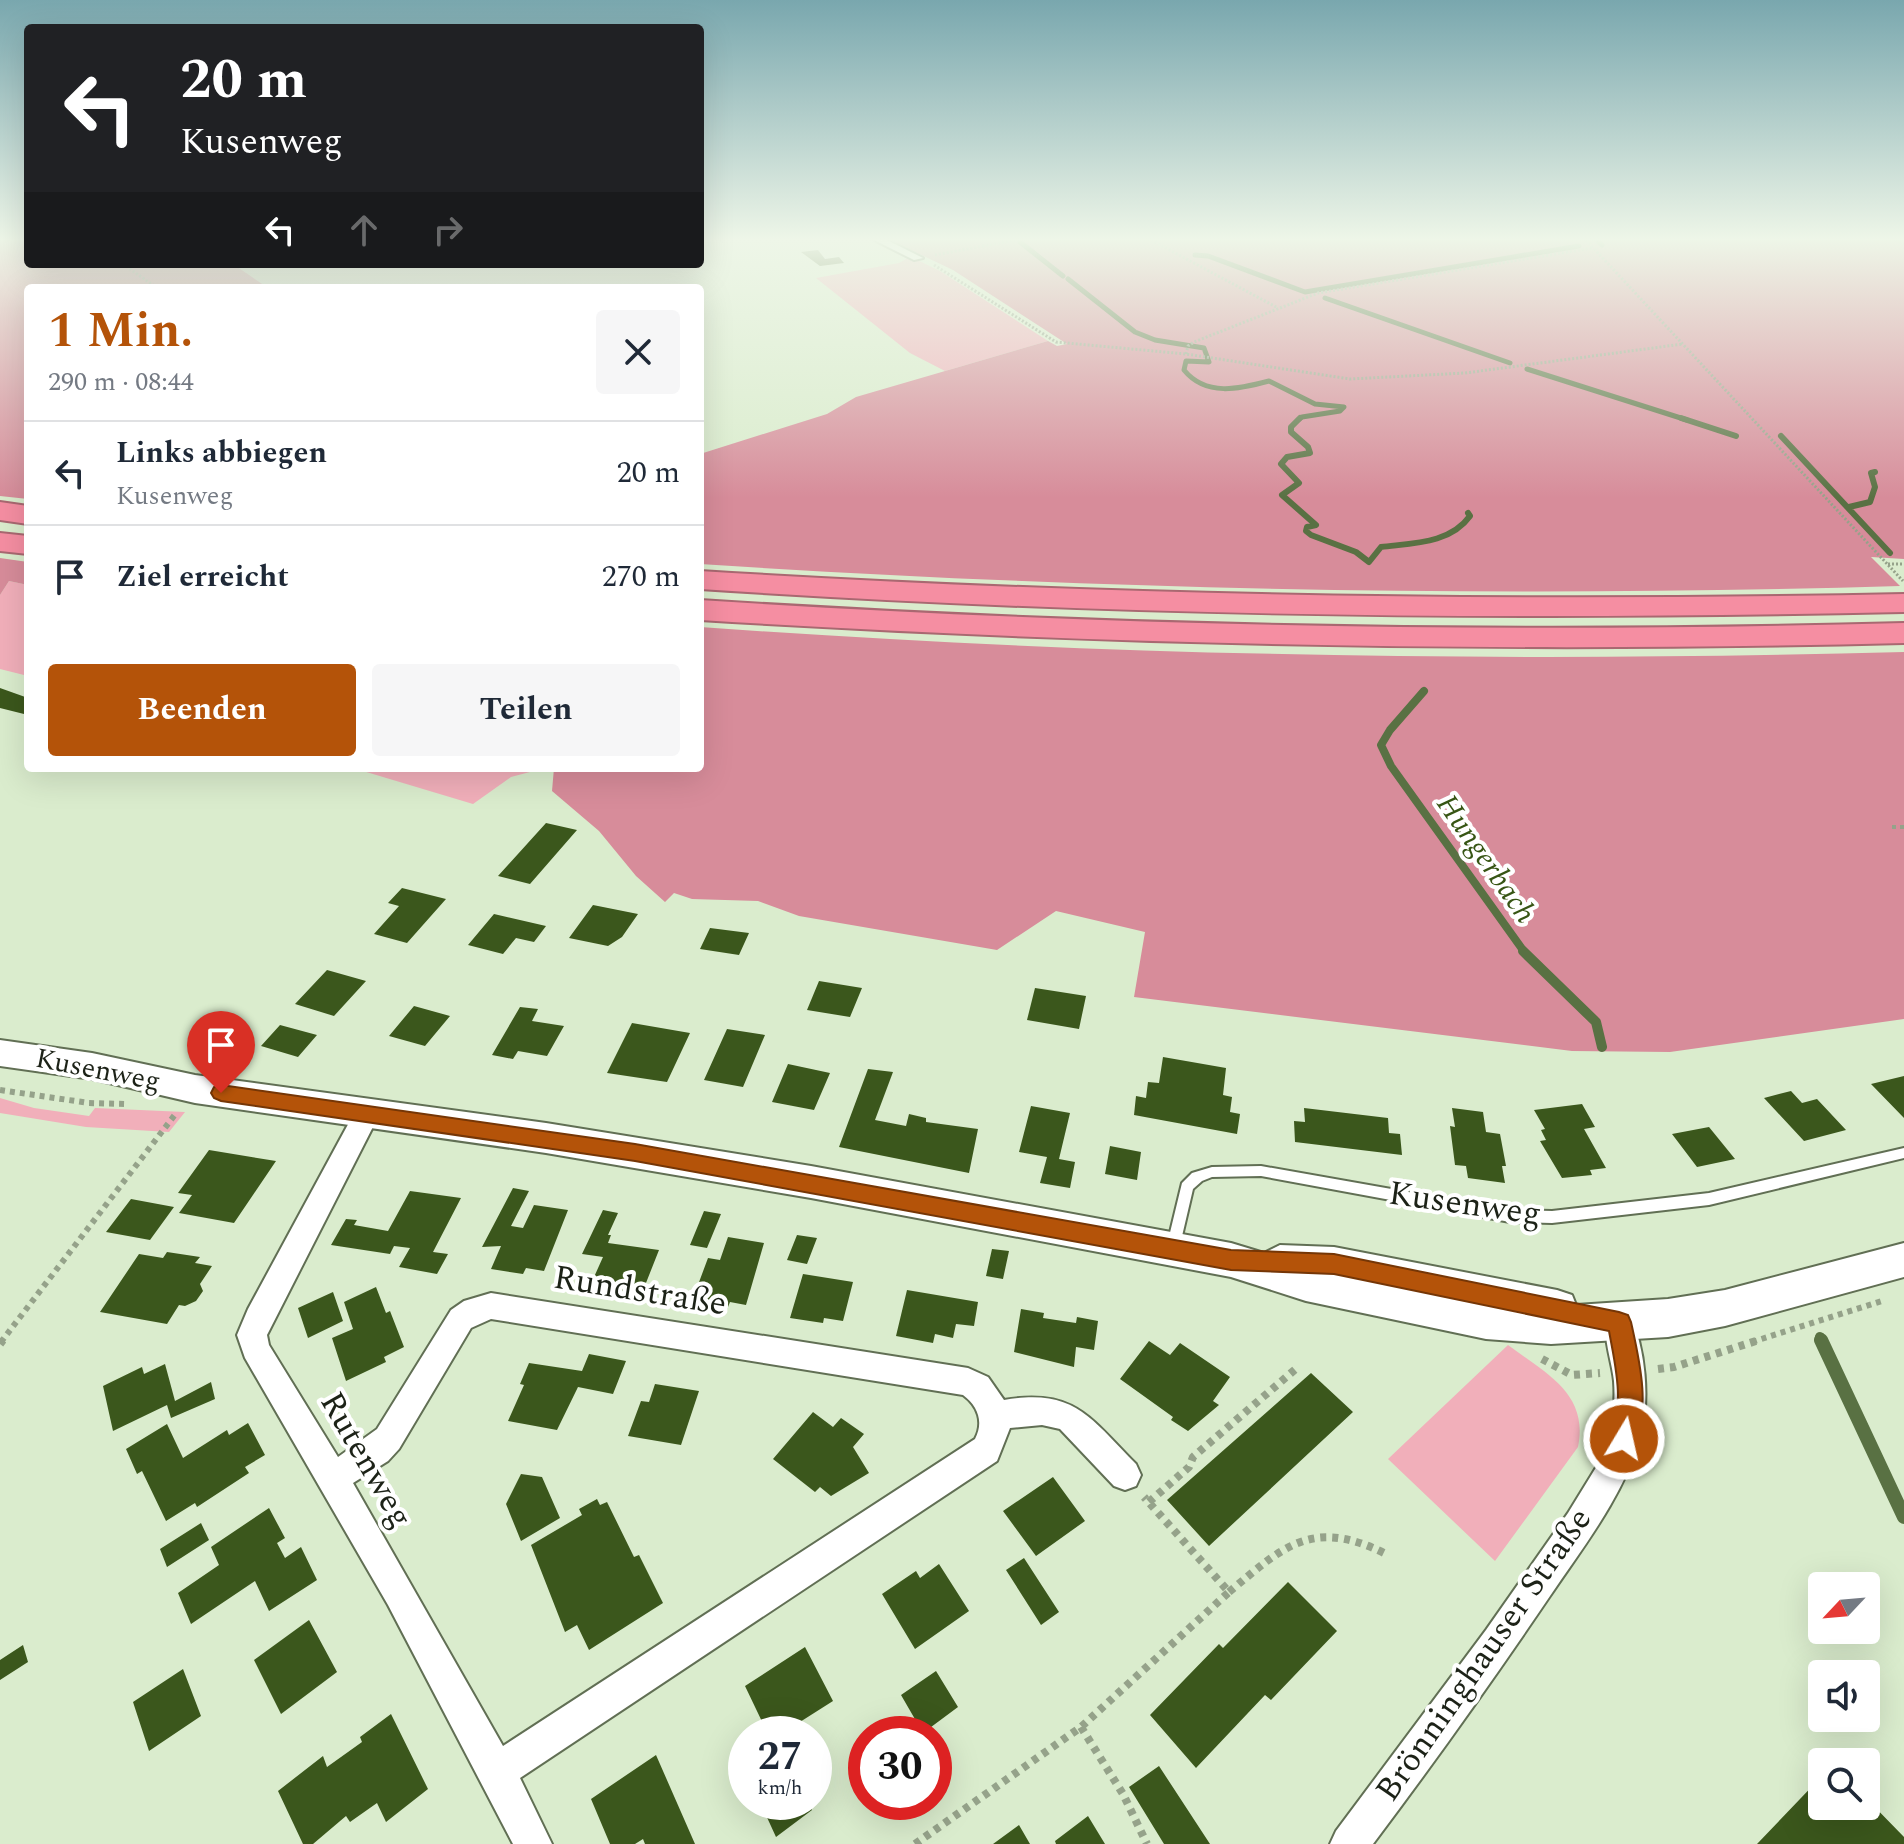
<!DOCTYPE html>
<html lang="de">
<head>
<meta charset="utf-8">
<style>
  body { margin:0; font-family:Spectral,serif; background:#f6f6f7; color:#1f2937; height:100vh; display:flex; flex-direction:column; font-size:30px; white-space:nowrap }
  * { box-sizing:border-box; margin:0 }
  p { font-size:26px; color:#747a83 }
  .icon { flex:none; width:44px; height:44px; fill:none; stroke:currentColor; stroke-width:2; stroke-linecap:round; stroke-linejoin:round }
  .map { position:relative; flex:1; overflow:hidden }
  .sheet { position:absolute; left:24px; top:284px; width:680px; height:488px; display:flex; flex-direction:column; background:#fff; border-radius:8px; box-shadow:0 8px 32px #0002 }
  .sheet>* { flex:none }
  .top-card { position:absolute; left:24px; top:24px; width:680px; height:244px; border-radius:8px; box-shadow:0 8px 32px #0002; background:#202124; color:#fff; overflow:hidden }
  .needle { width:52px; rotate:244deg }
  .controls { position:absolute; left:1808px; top:1572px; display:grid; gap:16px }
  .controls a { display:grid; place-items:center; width:72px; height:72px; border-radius:8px; background:#fff; box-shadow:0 8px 32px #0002; font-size:40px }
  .speed { position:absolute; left:728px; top:1716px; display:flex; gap:16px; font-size:40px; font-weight:700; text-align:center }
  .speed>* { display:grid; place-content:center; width:104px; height:104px; border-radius:50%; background:#fff; box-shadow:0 8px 32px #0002; line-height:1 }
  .speed small { font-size:20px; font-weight:400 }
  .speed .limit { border:12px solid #d22; background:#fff; color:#111 }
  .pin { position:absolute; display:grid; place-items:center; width:68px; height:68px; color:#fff; margin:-82px -34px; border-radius:50% 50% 50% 0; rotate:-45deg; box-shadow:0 0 8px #0007 }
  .pin .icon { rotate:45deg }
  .me { position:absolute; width:88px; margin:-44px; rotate:9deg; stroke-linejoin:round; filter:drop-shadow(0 0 6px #0008) }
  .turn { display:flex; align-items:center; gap:28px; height:168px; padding:0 24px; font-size:36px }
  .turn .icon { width:104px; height:104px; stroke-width:2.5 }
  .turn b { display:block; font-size:56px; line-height:68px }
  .lanes { display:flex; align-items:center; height:76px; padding:0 24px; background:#0003; justify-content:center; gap:40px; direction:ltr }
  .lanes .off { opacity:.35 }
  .round { display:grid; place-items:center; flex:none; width:84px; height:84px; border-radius:8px; background:#f6f6f7 }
  .headline { display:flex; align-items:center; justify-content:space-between; height:136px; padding:0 24px }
  h1 { font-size:48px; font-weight:700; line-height:60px; color:#b45309 }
  .action { display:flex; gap:16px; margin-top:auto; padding:16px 24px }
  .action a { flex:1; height:92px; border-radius:8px; background:#b45309; color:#fff; font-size:32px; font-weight:700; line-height:92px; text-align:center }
  .action a+a { background:#f6f6f7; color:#1f2937 }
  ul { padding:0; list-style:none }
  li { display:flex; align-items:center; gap:24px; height:104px; padding:0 24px; border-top:2px solid #e0e1e3 }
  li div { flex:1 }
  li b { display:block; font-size:30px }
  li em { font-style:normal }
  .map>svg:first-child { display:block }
  .green { fill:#f1afba }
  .forest { fill:#d78c9a }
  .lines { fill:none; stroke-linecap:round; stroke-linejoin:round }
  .stream-far4 { stroke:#597143; stroke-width:5 }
  .stream-far3 { stroke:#597143; stroke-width:6 }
  .stream-far2 { stroke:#597143; stroke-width:8 }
  .stream-far1 { stroke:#597143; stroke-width:10 }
  .stream { stroke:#597143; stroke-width:14 }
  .building { fill:#3b571c }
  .lane-casing { stroke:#616f54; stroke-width:4 }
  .street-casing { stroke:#616f54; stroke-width:4 }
  .secondary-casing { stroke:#616f54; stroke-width:4 }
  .highway-casing { stroke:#a96871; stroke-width:4 }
  .path-far3 { stroke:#95a28a; stroke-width:3; stroke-dasharray:2 2; stroke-linecap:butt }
  .path-far2 { stroke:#95a28a; stroke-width:4; stroke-dasharray:4 4; stroke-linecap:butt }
  .path-far1 { stroke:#95a28a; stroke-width:6; stroke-dasharray:5 5; stroke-linecap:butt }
  .path { stroke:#95a28a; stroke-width:8; stroke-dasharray:6 6; stroke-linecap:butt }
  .lane { fill:#fff; fill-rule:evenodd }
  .street { fill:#fff; fill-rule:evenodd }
  .secondary { fill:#fff; fill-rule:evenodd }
  .highway { fill:#f58ea2; fill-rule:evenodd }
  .route { fill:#b45309; stroke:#753606; stroke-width:2 }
  .labels { text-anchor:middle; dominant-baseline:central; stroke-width:8; stroke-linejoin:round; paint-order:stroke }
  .street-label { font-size:28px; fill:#1c2217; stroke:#fff }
  .water-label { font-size:30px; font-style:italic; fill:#375514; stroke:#fff }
  .near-street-label { font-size:34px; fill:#1c2217; stroke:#fff }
</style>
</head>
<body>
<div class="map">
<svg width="1904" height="1844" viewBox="0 0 1904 1844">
  <rect width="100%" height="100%" fill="#daeccd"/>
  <path class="green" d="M905,254L940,271L1048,341L945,371L910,353L816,278L899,263L908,258Z
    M9,581L28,585V676L0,669V595Z
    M353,768H545L511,777L473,804Z
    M0,1098L34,1108L89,1116L95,1108L185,1112L169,1132L86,1127L0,1113Z
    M1508,1345C1545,1373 1589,1393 1578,1447L1495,1561L1388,1459Z"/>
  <path class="forest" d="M0,240H28V264H233L268,288H28V499L0,496Z
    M890,240H1904V559L1871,557L1900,586C1500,598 1100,590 700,564V454L827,414L856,397L1048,341L1057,346L1067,344L953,270Z
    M0,558L28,562V585L9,581L0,595Z
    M700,627C1100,656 1503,663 1904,652V1019L1670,1052L1572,1051L1134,997L1145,932L1056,911L997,950L799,916L758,901L692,899L674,893L665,902L636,876L599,831L552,791L554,768H700Z"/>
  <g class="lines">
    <path class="stream-far4" d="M1597,240L1602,245
      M1020,242L1063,276
      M1195,255L1208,256L1305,292L1579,246
      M1068,279L1135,332L1155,340L1204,348L1209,362L1186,361L1184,370C1206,397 1239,389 1269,381L1315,404L1344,407L1340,411L1302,417L1298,420
      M1325,298L1510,363
      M1527,369L1687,420"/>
    <path class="stream-far3" d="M1300,418L1291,427V432L1308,447L1310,453L1287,457L1281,464L1299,483L1282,495L1316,525L1307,527L1306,531L1311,535L1356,552L1369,562L1381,547C1412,543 1450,544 1470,516L1468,513
      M1681,418L1736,436
      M1781,436L1890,553
      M1849,507L1870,502L1875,487L1871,473L1875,472"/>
    <path class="stream-far2" d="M1424,691L1390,730L1381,745L1391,766L1525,953"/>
    <path class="stream-far1" d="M1523,951L1596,1022L1602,1047
      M1820,1337L1822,1342"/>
    <path class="stream" d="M1821,1340L1904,1517"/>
  </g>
  <path class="building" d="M818,250L825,259L839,257L844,263L820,266L801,252Z
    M0,688L28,698V715L0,708Z
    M546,823L577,830L530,884L498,876Z
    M402,888L446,899L407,943L374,934L399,906L388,903Z
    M593,905L638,914L622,937L608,946L569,938Z
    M494,914L546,926L534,942L516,938L503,954L468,945Z
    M710,928L749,933L739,955L700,949Z
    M327,970L366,981L334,1016L295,1004Z
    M819,981L862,988L850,1017L807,1010Z
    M1035,988L1086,996L1079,1029L1027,1020Z
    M414,1006L450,1016L425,1046L389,1036Z
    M520,1007L538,1009L532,1021L564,1026L547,1056L518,1051L513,1059L492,1055Z
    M632,1023L690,1033L667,1082L607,1073Z
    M280,1025L317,1035L298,1057L261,1046Z
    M727,1029L765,1035L743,1087L704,1080Z
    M1163,1057L1226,1068L1223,1095L1232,1097L1230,1112L1240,1114L1237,1134L1134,1115L1136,1096L1146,1098L1148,1082L1159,1083Z
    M788,1064L830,1073L814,1110L772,1102Z
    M868,1069L893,1072L875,1120L906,1126L909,1114L926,1118V1122L978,1129L969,1173L839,1147Z
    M1904,1076V1118L1871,1084Z
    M1791,1091L1802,1103L1817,1099L1846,1130L1804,1141L1764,1098Z
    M1582,1104L1595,1127L1584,1129L1606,1168L1590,1170L1592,1175L1562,1178L1540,1141L1546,1140L1541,1130L1545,1129L1534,1110Z
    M1031,1106L1070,1113L1059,1159L1075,1162L1070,1188L1040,1183L1047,1157L1019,1152Z
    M1304,1108L1388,1118L1389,1133L1400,1134L1402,1155L1295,1142L1294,1121L1305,1122Z
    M1452,1108L1483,1112L1486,1132L1500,1134L1506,1166H1502L1505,1183L1468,1178L1466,1166L1455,1165L1450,1126L1455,1127Z
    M1709,1127L1735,1159L1697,1167L1672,1134Z
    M1110,1146L1141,1152L1137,1180L1105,1174Z
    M209,1150L276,1161L234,1223L179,1213L192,1195L178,1193Z
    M513,1188L529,1191L511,1226L523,1228L534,1205L568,1210L544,1271L526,1268L523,1274L491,1269L501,1246L482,1247Z
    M410,1191L461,1198L433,1252L448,1254L437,1274L399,1267L410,1248L394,1246L390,1254L331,1245L346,1219L357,1220L354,1225L388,1231Z
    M131,1199L174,1207L150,1240L106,1232Z
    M603,1210L618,1213L608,1235H611L608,1243L659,1250L644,1288L626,1286L624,1291L590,1286L603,1257L582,1254Z
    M704,1211L721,1214L707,1248L690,1245Z
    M797,1235L817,1238L807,1264L787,1260Z
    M728,1237L764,1243L746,1305L730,1302L728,1307L692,1301L708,1258L720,1260Z
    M992,1249L1009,1251L1003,1279L986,1276Z
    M167,1252L200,1257L195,1263L212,1266L200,1284L203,1291L196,1301L185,1306L179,1305L167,1324L100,1312L139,1254L163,1258Z
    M803,1274L853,1282L843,1321L824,1318L823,1323L790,1318Z
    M376,1287L386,1313L390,1311L404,1347L384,1357L386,1362L346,1381L332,1338L353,1329L344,1302Z
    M907,1290L978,1302L974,1326L956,1324L953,1338L935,1334L933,1343L896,1336Z
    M333,1292L343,1321L308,1338L298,1308Z
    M1021,1309L1044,1313L1043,1318L1076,1323L1077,1317L1098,1321L1094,1350L1076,1347L1074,1367L1014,1352Z
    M1149,1341L1170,1355L1180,1343L1230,1377L1213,1401L1219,1405L1188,1431L1171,1420L1173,1417L1120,1379Z
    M589,1354L626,1361L613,1394L578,1387L557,1430L508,1421L524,1385L520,1384L529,1363L582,1371Z
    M165,1364L175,1401L211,1382L215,1399L171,1418L167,1405L113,1431L103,1386L142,1367L144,1374Z
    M1311,1373L1353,1412L1209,1546L1167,1500Z
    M655,1384L699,1391L681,1445L628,1436L641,1401L649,1402Z
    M813,1412L833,1427L841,1418L864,1434L853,1447L869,1473L831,1496L820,1487L815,1492L773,1459Z
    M248,1423L265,1455L245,1467L249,1473L197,1507L195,1503L166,1521L142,1471L137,1474L126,1449L167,1424L183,1458L227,1430L229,1435Z
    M521,1474L542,1477L560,1518L521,1541L506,1504Z
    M1053,1477L1085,1521L1036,1556L1003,1511Z
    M597,1499L600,1505L607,1502L634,1557L639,1555L663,1603L589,1650L577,1625L565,1632L531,1545L582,1515L579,1509Z
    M269,1508L285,1538L277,1543L285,1558L301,1547L317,1580L269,1611L255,1581L191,1624L178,1593L219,1565L211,1547Z
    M201,1523L209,1540L167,1567L160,1549Z
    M1024,1558L1059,1612L1041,1625L1006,1570Z
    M939,1564L969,1611L915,1649L882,1594L916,1571L920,1578Z
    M1288,1582L1337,1631L1271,1700L1265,1695L1196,1768L1150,1715L1219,1644L1223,1648Z
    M309,1620L337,1672L281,1714L254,1660Z
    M23,1645L28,1662L0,1680V1660Z
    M805,1647L833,1701L781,1734H768L745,1686Z
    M183,1669L201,1716L149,1751L133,1702Z
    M936,1671L958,1707L923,1733L901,1695Z
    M391,1714L428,1789L386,1822L377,1803L350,1822L346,1816L313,1844H303L278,1791L323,1756L327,1767L362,1742L360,1737Z
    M656,1755L695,1844H645L643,1839L635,1844H610L591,1799Z
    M1159,1766L1210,1844H1164L1129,1787Z
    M1822,1776V1806H1866V1798L1904,1837V1844H1757Z
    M760,1802H808L812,1810L776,1837Z
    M1088,1816L1105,1844H1056L1055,1841Z
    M1019,1825L1030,1844H993Z"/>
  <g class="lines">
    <defs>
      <path id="lane" d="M1904,1148V1158L1709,1205L1552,1223L1510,1222L1261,1176L1212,1177L1202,1181L1193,1189L1179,1249L1174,1251L1169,1249L1167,1245L1182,1183L1192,1173L1212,1167L1261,1166L1510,1210L1552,1211L1709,1193Z"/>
      <path id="street" d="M874,240H887L923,258L914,260Z
        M367,1103L376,1106L380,1113L267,1335L269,1345L338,1457L377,1429L451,1310L464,1301L491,1293L968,1368L988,1377L1004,1400C1075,1388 1090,1418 1136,1464L1141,1475L1136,1486L1125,1490L1114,1486L1060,1429L1042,1425L1010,1428L997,1461L520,1778L552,1844H513L388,1605L245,1358L237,1335L248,1309L358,1106ZM491,1319L963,1395C978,1406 984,1422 975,1439L503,1746L353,1483L388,1461L399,1449L471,1328Z
        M1619,1309L1629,1313C1646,1348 1650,1401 1640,1438C1623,1497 1583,1547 1550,1596C1493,1680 1434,1763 1373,1844H1330L1336,1831L1486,1630L1568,1513L1600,1461C1612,1435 1616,1409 1614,1381C1612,1360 1600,1331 1609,1313Z"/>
      <path id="secondary" d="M0,1040L92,1053L195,1075L546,1123L811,1166L1231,1243L1264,1253L1280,1245L1334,1247L1557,1290L1572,1295L1576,1305L1668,1299L1725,1290L1904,1243V1277L1725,1326L1668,1337L1551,1344L1486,1339L1306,1301L1231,1277L811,1198L546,1153L195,1103L92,1079L0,1066Z"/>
      <path id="highway" d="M0,502L28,506V524L0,520Z
        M0,533L28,536V554L0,551Z
        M700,571C1101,596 1502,602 1904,594V612C1502,621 1101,616 700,589Z
        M700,600C1101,626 1502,634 1904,623V643C1502,653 1101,645 700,620Z"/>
    </defs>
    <use href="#lane" class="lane-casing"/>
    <use href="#street" class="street-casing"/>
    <use href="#secondary" class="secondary-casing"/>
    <use href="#highway" class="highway-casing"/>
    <path class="path-far3" d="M1151,240L1278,308
      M1586,240L1903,581
      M1895,240L1904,244
      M935,255L1015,240
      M123,264L157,288
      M934,265L1056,342L1186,354L1350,379L1465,373L1683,344
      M1186,354L1188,346L1194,342L1318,293L1592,248
      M1888,564H1904"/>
    <path class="path-far2" d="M1892,827H1904"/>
    <path class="path-far1" d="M0,1090L89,1103L126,1104
      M1,1342L177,1112
      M1752,1342L1885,1300"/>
    <path class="path" d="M0,1344L3,1340
      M1542,1359L1572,1375L1600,1373
      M1658,1369L1674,1367L1759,1340
      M1149,1502L1189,1467L1193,1457L1298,1367
      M1229,1592C1284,1546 1312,1518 1384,1553
      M1081,1727L1123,1794L1147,1844
      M915,1844L1081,1727L1229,1592L1144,1497"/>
    <use href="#lane" class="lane"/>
    <use href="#street" class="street"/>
    <use href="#secondary" class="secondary"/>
    <use href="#highway" class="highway"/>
  </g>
  <linearGradient id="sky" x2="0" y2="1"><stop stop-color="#79a7ae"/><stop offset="0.48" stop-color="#eef6e8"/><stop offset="1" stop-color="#eef6e8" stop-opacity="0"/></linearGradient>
  <rect width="1904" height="498" fill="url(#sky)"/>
  <path class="route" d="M221,1085L635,1144L1231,1250L1334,1254L1619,1312L1628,1315L1631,1322C1640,1363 1651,1408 1633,1448L1624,1451L1615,1448C1608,1432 1618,1413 1618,1396C1618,1374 1613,1353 1609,1331L1334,1274L1231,1270L635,1161L221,1101L214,1098L211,1093L214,1087Z"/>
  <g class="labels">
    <g class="street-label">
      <text transform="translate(98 1070) rotate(11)">Kusenweg</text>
    </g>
    <g class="water-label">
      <text transform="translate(1486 859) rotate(55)">Hungerbach</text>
    </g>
    <g class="near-street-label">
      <text transform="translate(1465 1204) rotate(8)">Kusenweg</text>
      <text transform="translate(640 1291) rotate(9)">Rundstraße</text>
      <text transform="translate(366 1460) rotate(60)">Rutenweg</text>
      <text transform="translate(1484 1655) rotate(-55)">Brönninghauser Straße</text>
    </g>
  </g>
</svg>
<div class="controls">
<a><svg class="needle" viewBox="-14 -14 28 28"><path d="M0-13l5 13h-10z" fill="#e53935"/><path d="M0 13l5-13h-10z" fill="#747a83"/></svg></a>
<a><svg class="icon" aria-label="sound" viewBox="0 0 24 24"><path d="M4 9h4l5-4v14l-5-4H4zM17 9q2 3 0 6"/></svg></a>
<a><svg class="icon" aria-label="search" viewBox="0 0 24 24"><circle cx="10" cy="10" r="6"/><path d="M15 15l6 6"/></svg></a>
</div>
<div class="speed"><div>27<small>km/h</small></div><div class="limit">30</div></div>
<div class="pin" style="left:221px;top:1093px;background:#d93025"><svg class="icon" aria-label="arrive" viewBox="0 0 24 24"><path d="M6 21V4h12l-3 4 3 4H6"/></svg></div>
<svg class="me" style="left:1624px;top:1439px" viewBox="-20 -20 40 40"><circle r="17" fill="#b45309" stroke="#fff" stroke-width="3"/><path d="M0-11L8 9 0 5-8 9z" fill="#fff"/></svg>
<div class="top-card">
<div class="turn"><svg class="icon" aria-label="left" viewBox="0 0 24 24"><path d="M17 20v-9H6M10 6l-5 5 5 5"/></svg><div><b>20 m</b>Kusenweg</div></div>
<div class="lanes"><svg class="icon" aria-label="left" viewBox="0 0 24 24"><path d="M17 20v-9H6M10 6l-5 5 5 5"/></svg><svg class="icon off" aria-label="ahead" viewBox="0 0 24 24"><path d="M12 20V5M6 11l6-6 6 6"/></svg><svg class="icon off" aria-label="right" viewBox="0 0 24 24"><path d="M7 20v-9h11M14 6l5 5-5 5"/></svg></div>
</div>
<section class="sheet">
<div class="headline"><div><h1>1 Min.</h1><p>290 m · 08:44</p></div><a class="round"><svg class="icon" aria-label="close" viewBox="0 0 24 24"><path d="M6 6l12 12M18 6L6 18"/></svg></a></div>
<ul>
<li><svg class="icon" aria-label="left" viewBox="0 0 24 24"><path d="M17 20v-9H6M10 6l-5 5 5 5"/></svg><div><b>Links abbiegen</b><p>Kusenweg</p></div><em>20 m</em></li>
<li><svg class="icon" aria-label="arrive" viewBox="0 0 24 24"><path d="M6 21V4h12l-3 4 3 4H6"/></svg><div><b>Ziel erreicht</b></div><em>270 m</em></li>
</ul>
<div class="action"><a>Beenden</a><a>Teilen</a></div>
</section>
</div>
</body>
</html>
